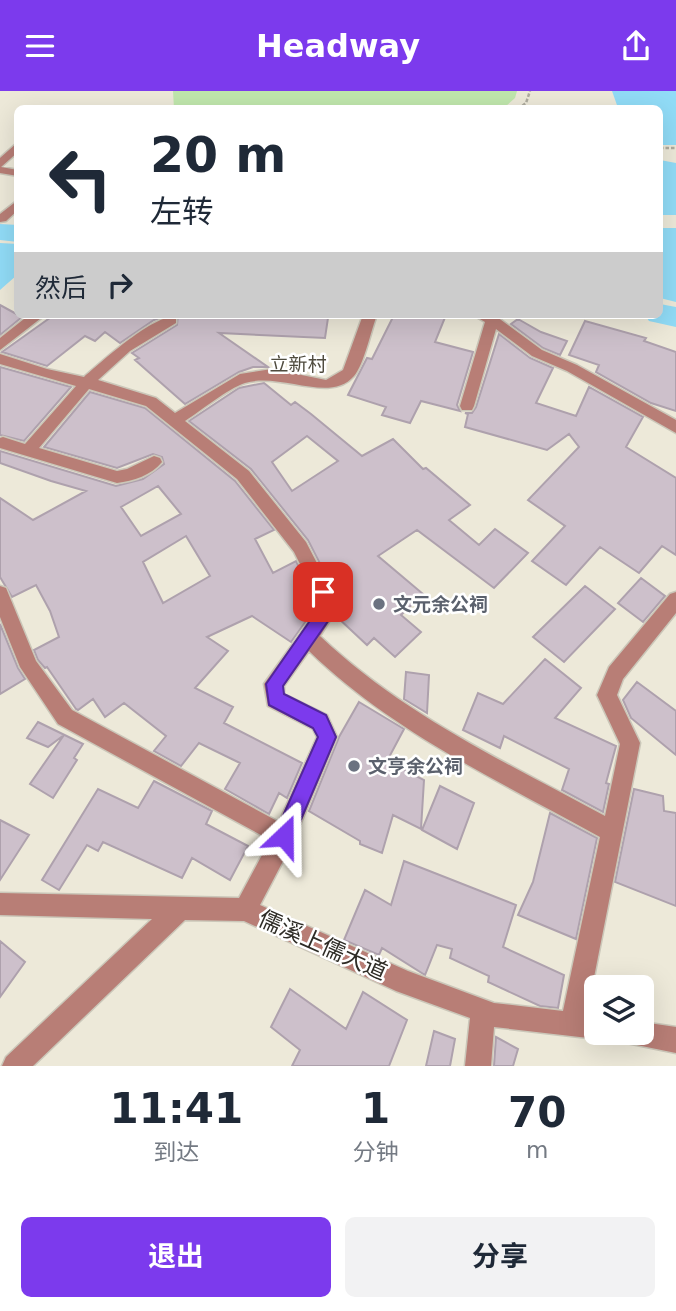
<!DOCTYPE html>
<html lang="zh">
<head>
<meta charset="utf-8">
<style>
  body { margin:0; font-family:"DejaVu Sans","Noto Sans SC",sans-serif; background:#f2f2f3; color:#1f2937; height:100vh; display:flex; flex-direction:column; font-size:26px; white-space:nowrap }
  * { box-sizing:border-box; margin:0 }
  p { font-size:23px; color:#747a83 }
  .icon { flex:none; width:38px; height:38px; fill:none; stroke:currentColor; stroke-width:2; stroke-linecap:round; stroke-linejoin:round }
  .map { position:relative; height:975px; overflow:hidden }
  .side { display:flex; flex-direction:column; background:#fff; flex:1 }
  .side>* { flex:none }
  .hud { position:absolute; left:14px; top:14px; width:649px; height:214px; border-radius:10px; box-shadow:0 7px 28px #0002; background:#fff; color:#1f2937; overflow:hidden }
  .buttons { position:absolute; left:584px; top:884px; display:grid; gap:14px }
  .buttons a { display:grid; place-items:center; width:70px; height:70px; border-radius:10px; background:#fff; box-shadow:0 7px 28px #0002; font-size:35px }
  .pin { position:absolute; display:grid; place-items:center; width:60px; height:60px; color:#fff; margin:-30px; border-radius:14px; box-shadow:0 4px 10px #0006 }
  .me { position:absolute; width:77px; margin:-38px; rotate:23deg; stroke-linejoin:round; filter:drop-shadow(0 0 5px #0008) }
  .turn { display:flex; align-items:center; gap:24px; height:147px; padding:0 21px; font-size:32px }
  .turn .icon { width:91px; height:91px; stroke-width:2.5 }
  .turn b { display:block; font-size:49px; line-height:60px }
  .then { display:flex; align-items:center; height:66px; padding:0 21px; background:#0003; gap:14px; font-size:26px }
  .eta { display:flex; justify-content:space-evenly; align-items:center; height:119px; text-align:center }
  .eta b { font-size:42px; font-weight:700; line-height:49px }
  .primary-button { display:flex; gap:14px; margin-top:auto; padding:14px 21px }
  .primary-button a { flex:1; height:80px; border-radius:10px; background:#7c3aed; color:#fff; font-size:28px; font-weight:700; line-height:80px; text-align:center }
  .primary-button a+a { background:#f2f2f3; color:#1f2937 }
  header { display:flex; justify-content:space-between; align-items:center; height:91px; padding:0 21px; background:#7c3aed; color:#fff; font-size:32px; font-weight:700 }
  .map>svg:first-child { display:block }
  .green { fill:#c0e7ad }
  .water { fill:#91dcf7 }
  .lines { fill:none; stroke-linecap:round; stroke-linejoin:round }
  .river { fill:#91dcf7; fill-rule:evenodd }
  .building { fill:#cdc0cb; stroke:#aea1ad; stroke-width:2; fill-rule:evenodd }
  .minor-casing { stroke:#cbc7b9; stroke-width:3 }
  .path { stroke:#aeab9e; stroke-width:2.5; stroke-dasharray:3.5 2; stroke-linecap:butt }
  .minor { fill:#b87e76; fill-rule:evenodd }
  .route { fill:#7c3aed; stroke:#51269a; stroke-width:2 }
  .worship-dot { fill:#6b7280; stroke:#fff; stroke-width:2.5 }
  .labels { text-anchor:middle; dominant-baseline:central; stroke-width:5; stroke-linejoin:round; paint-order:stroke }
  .far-quarter-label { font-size:19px; fill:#4f4b3e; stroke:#fff }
  .worship-label { font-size:19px; font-weight:bold; fill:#5b616d; stroke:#fff; text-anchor:start }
  .near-street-label { font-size:23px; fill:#2e2c26; stroke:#fff }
</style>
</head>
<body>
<header><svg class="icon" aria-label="menu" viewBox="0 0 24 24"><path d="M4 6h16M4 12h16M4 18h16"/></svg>Headway<svg class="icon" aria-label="share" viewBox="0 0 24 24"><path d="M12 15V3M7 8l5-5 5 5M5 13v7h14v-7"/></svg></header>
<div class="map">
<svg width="676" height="975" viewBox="0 0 676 975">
  <rect width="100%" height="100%" fill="#ede9d9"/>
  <path class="green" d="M173,0H517L515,7L504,17L174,18Z"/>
  <path class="water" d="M612,0H676V54H660V18L618,17Z
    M660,69L676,72V124H660Z
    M660,137H676V211L660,207Z
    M0,152L18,153L17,184L0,199Z"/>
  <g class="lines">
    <path class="river" d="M0,133L18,134V151L0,149Z
      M660,213L676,216V236L649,230L645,224H660Z"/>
  </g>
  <path class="building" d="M0,214L22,226L0,244Z
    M54,224H169L154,229L120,252L105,241L95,250L85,245L47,275L2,261Z
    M178,224H268L328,227L325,247L219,242L268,276H253L239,281L185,313L135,269L139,267L132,262L177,234Z
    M394,224H446L435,251L473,261L457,314L460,320L421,310L410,332L382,324L386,316L348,304L367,267L372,268Z
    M518,228L541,241L567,250L560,264L543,257L511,233Z
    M585,230L646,247L644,250L676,261V320L651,312L596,281L599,274L569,264Z
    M499,243L530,267L553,277L536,312L576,325L589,296L643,326L626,356L676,387V464L662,455L639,482L600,456L566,494L532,470L565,435L528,409L579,356L569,343L547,359L465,336L468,323L465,322H472L476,316Z
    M0,276L71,296L24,350L0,344Z
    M264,292L291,314L295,311L311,323L362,365L393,348L423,378L426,377L470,414L449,429L479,454L495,438L528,462L494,497L417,439L378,465L423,503L401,524L421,541L395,566L374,547L367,554L336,525L334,500L308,449L251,378L189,330L239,297ZM307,345L338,370L292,400L272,371Z
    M90,301L145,317L235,390L274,439L255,448L273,482L296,470L311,502L313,520L291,551L252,525L207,546L228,560L195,597L233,616L224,632L302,672L287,707L279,702L269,723L225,698L240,672L199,652L181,675L154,660L166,645L124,612L105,626L93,608L78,619L76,618L47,576L45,577L38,569L34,559L59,546L50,520L36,494L12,506L0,486V407L33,429L86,400L51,390L0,372V360L116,395L143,388L164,373L162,366L153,363L117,377L44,356ZM158,395L181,423L141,445L121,416ZM186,445L210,485L163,512L143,471Z
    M641,487L665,505L643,531L618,512Z
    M585,495L615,518L564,571L533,546Z
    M0,533L18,577L25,588L0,603Z
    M545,568L581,597L555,627L616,655L606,692L609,693L603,721L562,699L569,678L504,645L500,657L463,639L478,602L503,613Z
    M406,581L429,584L427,622L404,608Z
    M637,591L676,620V664L631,627L623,609Z
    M359,611L404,638L387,670L424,689L421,738L393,724L382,762L360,753V750L309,720L339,646Z
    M38,631L83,653L74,667L77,669L53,707L30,693L64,644L48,656L27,647Z
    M154,690L212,720L206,733L248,755L230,789L192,767L182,787L103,751L98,760L87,754L59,799L42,789L98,698L138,717Z
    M440,695L474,712L457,758L422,739Z
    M634,698L663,705L664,720L676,722V815L615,791Z
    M550,722L597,747L576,848L518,824L533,791Z
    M0,729L29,744L0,789Z
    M404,770L516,814L503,856L564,884L558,917L540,915L488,891L489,885L450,867L452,858L437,854L425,884L382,857L379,864L344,849L365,799L391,814Z
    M0,850L25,871L0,906Z
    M290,898L346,938L363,901L407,929L389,975H292L300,959L271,936Z
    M434,940L455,948L450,975H426Z
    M496,946L518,958L513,975H494Z"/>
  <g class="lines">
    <defs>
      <path id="minor" d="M18,51V61L1,76L18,79V85L0,82V67Z
        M18,109V119L6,130L0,131V123Z
        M29,224H45L0,259V247Z
        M363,224H377C371,239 364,274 354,285C330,313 281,281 245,292C227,298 202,319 185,330L249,380L306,451L332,501L334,523L320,545C402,623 505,671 605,725L620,653L597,604L609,576L670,503L676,501V522L623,588L617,604L640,652L587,922L597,924V942H607L606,945L597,948L494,936L491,975H465L470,927L396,900L244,830L185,829L33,975H2L6,966L152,828L0,824V802L239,807L270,749L58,633L20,576L0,526V495L6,497L36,570L72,619L279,731L317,646L313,638L268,615L264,593L316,521L314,501L294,461L237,388L146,315L89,298L39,357L117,380L127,378L154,365L160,367L162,371C152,384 133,390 117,392L0,357V347L3,346L25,353L76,295L0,273V263L47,278L84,286C100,272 155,222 176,226V232L130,260L98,289L156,307L175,322L240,283L272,278L326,289L343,279ZM309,560C392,641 499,690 600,746L563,920L494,912L408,880L260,814L292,753L337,646L327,624L284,603V595Z
        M473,224L497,226L542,259L577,274L676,329V342L567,280L532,265L496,238L474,315L472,319H462L460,315L485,231Z
        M642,931L676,936V962L622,951L619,942H642Z"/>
    </defs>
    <use href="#minor" class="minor-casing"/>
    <path class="path" d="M518,18L526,12L530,0
      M660,57H676"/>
    <use href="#minor" class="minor"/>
  </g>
  <path class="route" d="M323,494L329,496L333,523L283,595L284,603L326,624L336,646L291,752L284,755L277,752L274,745L318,646L313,637L269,614L266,593L316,521L315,501L318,496Z"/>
  <g class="worship-dot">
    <circle cx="379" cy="513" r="7"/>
    <circle cx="354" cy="675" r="7"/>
  </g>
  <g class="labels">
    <g class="far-quarter-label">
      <text x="298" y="273">立新村</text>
    </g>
    <g class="worship-label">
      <text x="393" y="513">文元余公祠</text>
      <text x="368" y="675">文亨余公祠</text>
    </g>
    <g class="near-street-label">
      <text transform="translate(323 854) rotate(24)">儒溪上儒大道</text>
    </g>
  </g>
</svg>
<div class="buttons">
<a><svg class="icon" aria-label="layers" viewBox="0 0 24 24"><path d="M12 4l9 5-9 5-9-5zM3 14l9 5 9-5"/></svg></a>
</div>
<div class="pin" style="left:323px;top:501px;background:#d93025"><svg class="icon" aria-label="arrive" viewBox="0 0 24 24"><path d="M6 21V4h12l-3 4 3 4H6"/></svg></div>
<svg class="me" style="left:284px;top:745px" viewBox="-20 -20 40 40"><path d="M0-17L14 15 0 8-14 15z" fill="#7c3aed" stroke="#fff" stroke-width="4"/></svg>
<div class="hud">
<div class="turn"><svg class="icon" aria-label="left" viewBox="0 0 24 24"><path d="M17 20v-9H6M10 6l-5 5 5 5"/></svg><div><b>20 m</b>左转</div></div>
<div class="then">然后<svg class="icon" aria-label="right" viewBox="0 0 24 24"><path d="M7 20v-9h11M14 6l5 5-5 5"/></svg></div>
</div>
</div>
<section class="side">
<div class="eta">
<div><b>11:41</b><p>到达</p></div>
<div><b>1</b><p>分钟</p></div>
<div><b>70</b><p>m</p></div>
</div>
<div class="primary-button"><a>退出</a><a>分享</a></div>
</section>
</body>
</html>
